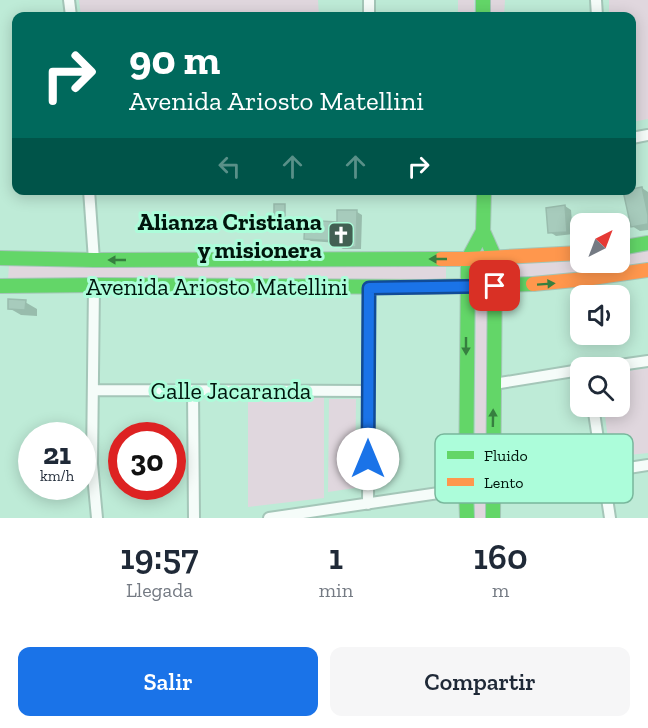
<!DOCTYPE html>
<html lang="es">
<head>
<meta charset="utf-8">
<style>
  body { margin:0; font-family:"Zilla Slab",serif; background:#f6f6f7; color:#1f2937; height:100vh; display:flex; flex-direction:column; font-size:22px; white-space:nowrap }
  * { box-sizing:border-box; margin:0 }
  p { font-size:20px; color:#747a83 }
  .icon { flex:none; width:33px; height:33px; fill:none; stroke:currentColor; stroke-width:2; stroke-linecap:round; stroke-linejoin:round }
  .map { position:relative; height:518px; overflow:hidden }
  .sheet { display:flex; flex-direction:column; background:#fff; flex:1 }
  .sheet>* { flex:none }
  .banner { position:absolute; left:12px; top:12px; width:624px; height:183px; border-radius:12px; box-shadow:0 3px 15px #0003; background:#00695c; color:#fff; overflow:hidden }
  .needle { width:39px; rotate:42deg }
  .tools { position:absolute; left:570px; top:213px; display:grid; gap:12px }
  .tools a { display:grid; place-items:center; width:60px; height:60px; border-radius:12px; background:#fff; box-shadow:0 3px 15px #0003; font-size:30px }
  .speed { position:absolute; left:18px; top:422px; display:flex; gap:12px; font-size:30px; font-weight:700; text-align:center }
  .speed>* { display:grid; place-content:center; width:78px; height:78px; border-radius:50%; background:#fff; box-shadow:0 3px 15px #0003; line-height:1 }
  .speed small { font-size:15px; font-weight:400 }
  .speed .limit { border:9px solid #d22; background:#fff; color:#111 }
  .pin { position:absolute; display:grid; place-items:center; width:51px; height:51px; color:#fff; margin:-26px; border-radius:12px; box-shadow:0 3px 9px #0006 }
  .me { position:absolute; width:66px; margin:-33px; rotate:0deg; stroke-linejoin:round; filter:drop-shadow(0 0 4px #0008) }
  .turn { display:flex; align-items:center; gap:21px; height:126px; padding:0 18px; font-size:27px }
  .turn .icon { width:78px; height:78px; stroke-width:2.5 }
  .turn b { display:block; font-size:42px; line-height:51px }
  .lanes { display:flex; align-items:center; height:57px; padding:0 18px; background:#0003; justify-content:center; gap:30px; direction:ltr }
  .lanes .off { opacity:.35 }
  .eta { display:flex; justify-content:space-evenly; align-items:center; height:102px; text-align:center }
  .eta b { font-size:36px; font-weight:600; line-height:42px }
  .button { display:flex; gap:12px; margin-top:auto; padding:12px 18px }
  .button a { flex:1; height:69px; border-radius:12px; background:#1a73e8; color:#fff; font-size:24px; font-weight:600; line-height:69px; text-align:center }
  .button a+a { background:#f6f6f7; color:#1f2937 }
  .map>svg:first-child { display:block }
  .green { fill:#e0d7de }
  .shadow { fill:#0003 }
  .building { fill:#a7cbbc; stroke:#99bcad; stroke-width:1.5 }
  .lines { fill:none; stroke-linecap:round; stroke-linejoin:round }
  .street-casing { stroke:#a4c6b8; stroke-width:14 }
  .fast-casing { stroke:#a4c6b8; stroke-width:16 }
  .slow-casing { stroke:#a4c6b8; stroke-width:16 }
  .street { stroke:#f5fcf9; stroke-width:10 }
  .fast { stroke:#63d668; stroke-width:14 }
  .slow { stroke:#ff974d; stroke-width:14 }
  .oneway { fill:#367f3f }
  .route-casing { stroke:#114b97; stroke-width:15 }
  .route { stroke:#1a73e8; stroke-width:10 }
  .labels { text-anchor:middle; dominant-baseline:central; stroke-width:6; stroke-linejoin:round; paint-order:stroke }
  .poi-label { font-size:24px; font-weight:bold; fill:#00150c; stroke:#acfdda; text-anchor:end }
  .street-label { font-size:24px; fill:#00150c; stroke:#acfdda }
  .key { fill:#acfdda; stroke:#78b79c; stroke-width:1.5 }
  .key-label { font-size:16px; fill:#00150c }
</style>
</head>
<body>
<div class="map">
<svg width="648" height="518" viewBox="0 0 648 518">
  <rect width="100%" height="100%" fill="#beebd7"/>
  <path class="green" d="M79,0H318L319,16H81Z
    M458,0H474V16H458Z
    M489,0H505L504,16H488Z
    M609,0H648V119L632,122V16H609Z
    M648,249V265L605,272L515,279L516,263H542L580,259V262H620V254Z
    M9,265H446V280H8Z
    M476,306H489L485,518H475Z
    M648,368V453L610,457L604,407L620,406V372Z
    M248,397H324V498L248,507Z
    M329,399H356L355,488L328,492Z"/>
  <path class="shadow" d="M642,188L648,192V230L640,231L632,226Z
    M565,206L571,210L573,234L556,236L550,232Z
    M357,212L362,215L361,249H343L338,246V243L311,241L306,238L338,224Z
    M25,302L37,309V316L21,315L9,308Z"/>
  <path class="building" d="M642,187L648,215V224L631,227L623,191L632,190V189Z
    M274,204H285V219H274Z
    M565,205L567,232L548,233L546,208Z
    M337,210H357L356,247H336V241L304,239L305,220L337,222Z
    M253,219L265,220V230H253Z
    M8,299L26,300L25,310L8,309Z"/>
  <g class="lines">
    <defs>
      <path id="street" d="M69,0L71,16
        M596,0L597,16
        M369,16V0
        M632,138L648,135
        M89,190L94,260
        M94,285L92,464L97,518
        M599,368L648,361
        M494,384L580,370
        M93,390L368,391
        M193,391L194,518
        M593,406L610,518
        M603,472L648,465
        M368,504L369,287
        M269,518L466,489"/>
      <path id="fast" d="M483,0V16
        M484,190L483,231L495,258L493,518
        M620,248L648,243
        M0,258L94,260L441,259
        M0,286L99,285L427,287L533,284
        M467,518L466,489L468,259L483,231"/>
      <path id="slow" d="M441,259H468L580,253
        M533,284L585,279L648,270"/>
    </defs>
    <use href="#street" class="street-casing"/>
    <use href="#fast" class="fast-casing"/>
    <use href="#slow" class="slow-casing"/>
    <use href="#street" class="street"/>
    <use href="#fast" class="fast"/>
    <use href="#slow" class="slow"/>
  </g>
  <defs><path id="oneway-solid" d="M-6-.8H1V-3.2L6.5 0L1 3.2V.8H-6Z" transform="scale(1.5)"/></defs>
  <g class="oneway">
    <use href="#oneway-solid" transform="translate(438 259) rotate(180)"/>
    <use href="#oneway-solid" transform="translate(117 260) rotate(180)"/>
    <use href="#oneway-solid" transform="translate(546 284) rotate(-4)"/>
    <use href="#oneway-solid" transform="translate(466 346) rotate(90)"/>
    <use href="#oneway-solid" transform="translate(493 418) rotate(-89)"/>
  </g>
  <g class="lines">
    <defs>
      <path id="route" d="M368,459L369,288L495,286"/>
    </defs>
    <use href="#route" class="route-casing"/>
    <use href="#route" class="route"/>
  </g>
  <defs>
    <symbol id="church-square" viewBox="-11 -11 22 22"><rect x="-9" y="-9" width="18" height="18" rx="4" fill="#426053" stroke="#acfdda"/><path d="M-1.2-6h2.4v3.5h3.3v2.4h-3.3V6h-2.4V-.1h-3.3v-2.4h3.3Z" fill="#fff"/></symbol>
  </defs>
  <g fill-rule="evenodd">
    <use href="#church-square" x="326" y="220" width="30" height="30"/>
  </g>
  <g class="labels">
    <g class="poi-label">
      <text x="322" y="221">Alianza Cristiana<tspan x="322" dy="28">y misionera</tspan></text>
    </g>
    <g class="street-label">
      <text x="217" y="286">Avenida Ariosto Matellini</text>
      <text x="231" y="390">Calle Jacaranda</text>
    </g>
  </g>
  <rect x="435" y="434" width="198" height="69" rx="9" class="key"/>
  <rect x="447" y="451" width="27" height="8" fill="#63d668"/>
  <rect x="447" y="478" width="27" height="8" fill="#ff974d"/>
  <g class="key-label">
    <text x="484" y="461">Fluido</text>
    <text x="484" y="488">Lento</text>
  </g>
</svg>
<div class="tools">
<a><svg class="needle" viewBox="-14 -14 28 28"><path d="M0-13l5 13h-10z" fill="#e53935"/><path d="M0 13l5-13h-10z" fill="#747a83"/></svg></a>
<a><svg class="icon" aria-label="sound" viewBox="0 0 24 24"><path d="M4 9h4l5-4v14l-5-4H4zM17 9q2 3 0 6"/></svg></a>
<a><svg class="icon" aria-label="search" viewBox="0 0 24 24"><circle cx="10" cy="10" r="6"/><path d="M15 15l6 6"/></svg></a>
</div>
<div class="speed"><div>21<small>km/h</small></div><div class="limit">30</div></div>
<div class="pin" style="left:495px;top:286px;background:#d93025"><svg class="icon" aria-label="arrive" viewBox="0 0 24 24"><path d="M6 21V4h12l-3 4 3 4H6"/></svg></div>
<svg class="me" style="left:368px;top:459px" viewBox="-20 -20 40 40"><circle r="19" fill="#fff"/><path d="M0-13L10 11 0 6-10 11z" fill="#1a73e8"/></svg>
<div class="banner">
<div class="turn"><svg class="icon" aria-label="right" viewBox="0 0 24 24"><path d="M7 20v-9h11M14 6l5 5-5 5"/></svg><div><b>90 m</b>Avenida Ariosto Matellini</div></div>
<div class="lanes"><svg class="icon off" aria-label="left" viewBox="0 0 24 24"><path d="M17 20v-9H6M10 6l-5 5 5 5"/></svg><svg class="icon off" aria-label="ahead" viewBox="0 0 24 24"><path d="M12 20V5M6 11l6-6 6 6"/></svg><svg class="icon off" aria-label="ahead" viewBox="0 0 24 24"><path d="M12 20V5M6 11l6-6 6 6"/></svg><svg class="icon" aria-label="right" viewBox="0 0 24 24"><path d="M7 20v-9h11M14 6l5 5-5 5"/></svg></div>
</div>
</div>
<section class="sheet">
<div class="eta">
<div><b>19:57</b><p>Llegada</p></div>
<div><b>1</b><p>min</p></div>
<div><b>160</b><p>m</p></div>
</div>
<div class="button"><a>Salir</a><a>Compartir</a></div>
</section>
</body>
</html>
